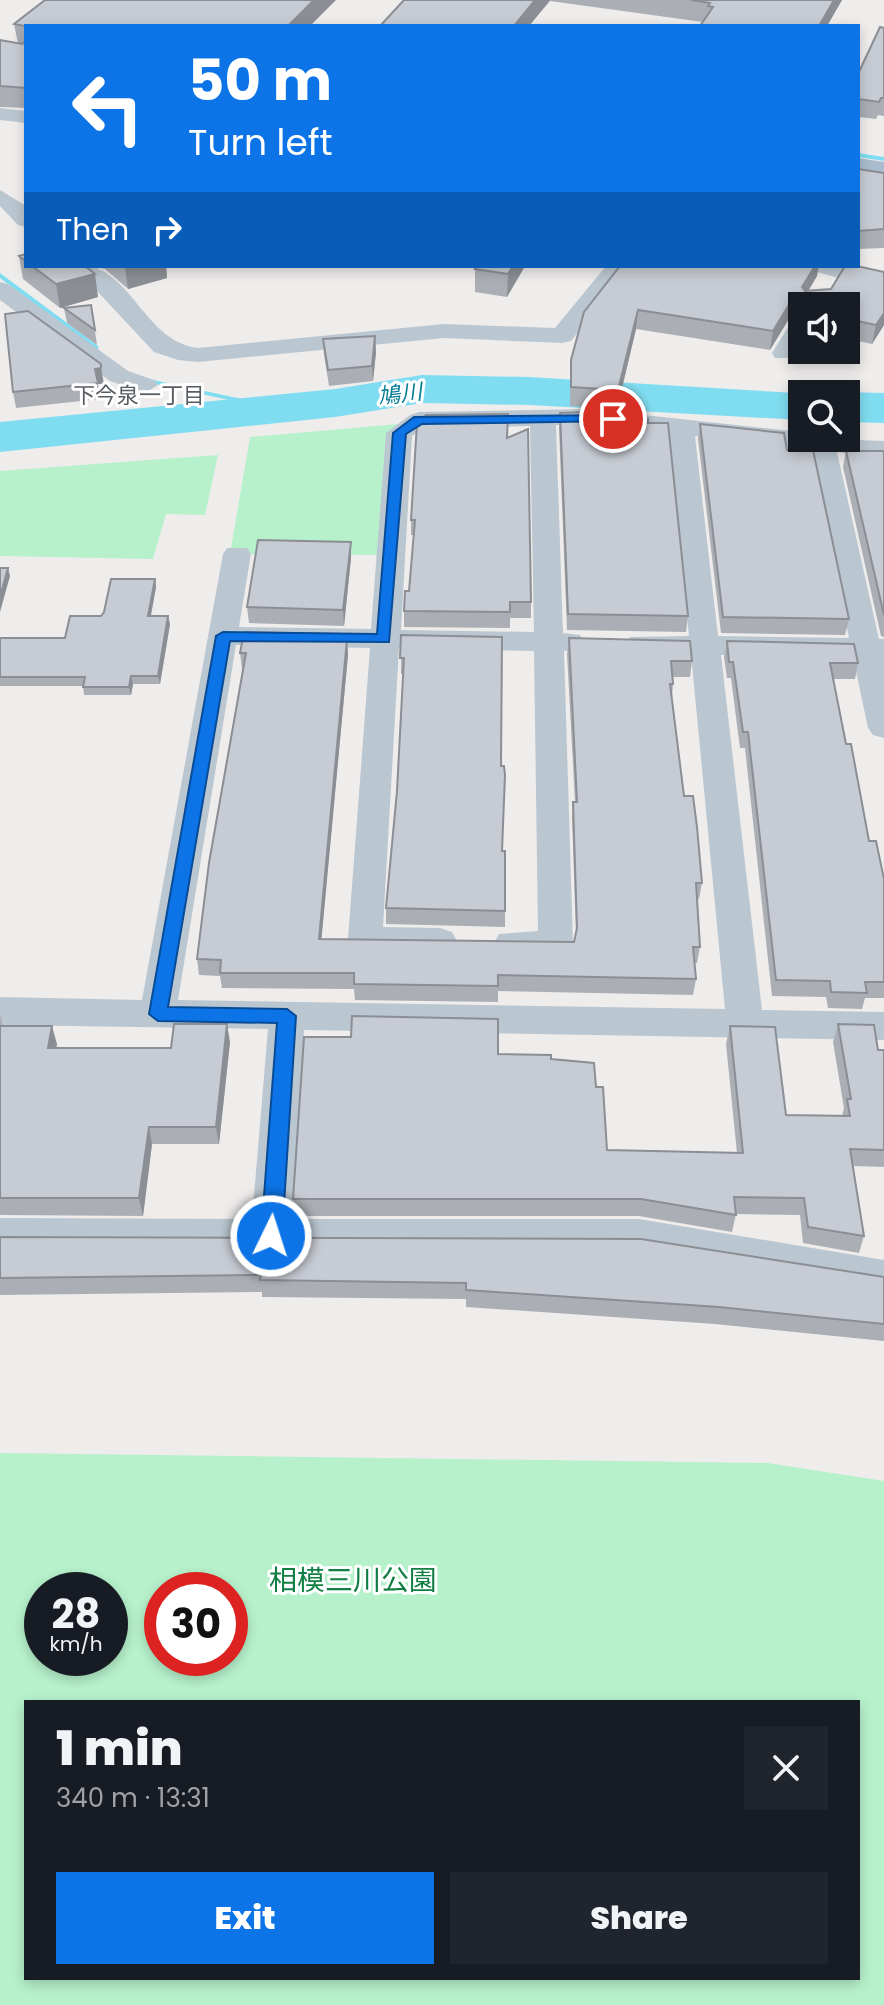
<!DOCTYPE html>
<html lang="en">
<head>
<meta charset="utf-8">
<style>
  body { margin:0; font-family:Poppins,"Noto Sans JP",sans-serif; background:#20242c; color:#f1f3f6; height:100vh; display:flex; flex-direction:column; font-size:30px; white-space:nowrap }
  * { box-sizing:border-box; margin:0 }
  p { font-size:26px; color:#9ea1a6 }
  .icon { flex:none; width:44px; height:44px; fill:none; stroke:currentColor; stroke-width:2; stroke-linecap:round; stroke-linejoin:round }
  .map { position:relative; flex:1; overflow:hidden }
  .panel { position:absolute; left:24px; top:1700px; width:836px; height:280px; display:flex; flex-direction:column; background:#171b24; border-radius:0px; box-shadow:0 4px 12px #0003 }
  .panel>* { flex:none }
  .hud { position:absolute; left:24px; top:24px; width:836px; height:244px; border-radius:0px; box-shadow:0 4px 12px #0003; background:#0d74e8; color:#fff; overflow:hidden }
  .tools { position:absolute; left:788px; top:292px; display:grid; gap:16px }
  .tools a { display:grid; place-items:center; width:72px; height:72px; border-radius:0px; background:#171b24; box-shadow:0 4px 12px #0003; font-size:40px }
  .speed { position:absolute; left:24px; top:1572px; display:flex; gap:16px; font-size:40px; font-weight:700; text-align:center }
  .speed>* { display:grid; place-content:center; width:104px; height:104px; border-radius:50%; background:#171b24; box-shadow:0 4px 12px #0003; line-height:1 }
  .speed small { font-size:20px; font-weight:400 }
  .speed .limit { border:12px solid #d22; background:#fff; color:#111 }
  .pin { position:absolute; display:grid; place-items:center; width:68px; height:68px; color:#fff; margin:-34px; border:4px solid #fff; border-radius:50%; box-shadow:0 2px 8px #0007 }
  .me { position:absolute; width:88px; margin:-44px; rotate:4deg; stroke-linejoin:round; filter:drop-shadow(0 0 6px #0008) }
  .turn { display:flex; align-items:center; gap:28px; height:168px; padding:0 32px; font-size:36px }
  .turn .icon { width:104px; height:104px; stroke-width:2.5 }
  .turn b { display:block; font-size:56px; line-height:68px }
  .then { display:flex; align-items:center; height:76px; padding:0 32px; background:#0003; gap:16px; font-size:30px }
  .round { display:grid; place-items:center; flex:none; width:84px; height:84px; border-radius:0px; background:#20242c }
  .headline { display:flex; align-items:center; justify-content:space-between; height:136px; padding:0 32px }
  h1 { font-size:48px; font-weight:800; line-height:60px }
  .action { display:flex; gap:16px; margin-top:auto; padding:16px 32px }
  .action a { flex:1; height:92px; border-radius:0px; background:#0d74e8; color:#fff; font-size:32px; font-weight:800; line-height:92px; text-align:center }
  .action a+a { background:#20242c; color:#f1f3f6 }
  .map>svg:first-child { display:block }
  .green { fill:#b6f1cb; fill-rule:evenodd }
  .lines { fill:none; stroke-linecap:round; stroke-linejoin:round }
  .stream { fill:#80ddf1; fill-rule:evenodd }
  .river { fill:#80ddf1; fill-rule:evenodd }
  .street { fill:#bbc7d0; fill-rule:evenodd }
  .primary { fill:#a9bdce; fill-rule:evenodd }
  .wall { fill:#abafb5 }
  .shaded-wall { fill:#8b8e94 }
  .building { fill:#c7cbd3; stroke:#8b8e94; stroke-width:2 }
  .route { fill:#0d74e8; stroke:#084b97; stroke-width:2 }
  .labels { text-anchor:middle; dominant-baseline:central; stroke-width:6; stroke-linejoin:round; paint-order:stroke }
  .far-water-label { font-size:22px; font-style:italic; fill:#057d96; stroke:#fff }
  .far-neighbourhood-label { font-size:22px; fill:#585d62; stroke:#fff }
  .near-park-label { font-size:28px; fill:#117f44; stroke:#fff }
</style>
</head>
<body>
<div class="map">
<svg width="884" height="2005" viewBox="0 0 884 2005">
  <rect width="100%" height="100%" fill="#efecec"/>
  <path class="green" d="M398,424L386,435L378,555L230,554L250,437Z
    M218,455L205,515L166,514L153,559L0,556V471Z
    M0,1453L768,1463L884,1481V2005H0ZM42,1590H110V1658H42ZM162,1590H230V1658H162ZM26,1702H858V1978H26Z"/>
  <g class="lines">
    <path class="stream" d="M858,153L884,157V161L858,157Z
      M0,273L98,346V350H92L0,278Z
      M139,377L279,407L283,409L279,411L142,381H139Z"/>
    <path class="river" d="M422,375L529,377L812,394H802V420L529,405L422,403L335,417L0,452V422L335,389Z
      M846,392L884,393V423L846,422V394H840Z"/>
    <path class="street" d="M0,108L26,111V123L0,120Z
      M0,190L26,206V227L18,225L0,206Z
      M63,266C71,266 81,264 89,266C133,275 147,342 198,348L444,324L555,328L606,266H630L571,341L562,343L444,338L198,362L178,360L154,352L96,290Z
      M810,266H847L884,277V291L814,271Z
      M0,282L8,284L128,371L154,380L158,385L145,393L110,381L0,300Z
      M802,317C802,334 803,344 793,358H775L772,353L793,319Z
      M588,409L802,432V438L884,441V457L837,452L879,639H884V738L873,735L868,728L853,657L721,655L762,1010L884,1012V1040L304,1030L292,1219H639L884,1260V1294L639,1253L0,1252V1218L252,1219L268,1029L0,1025V997L142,1000L223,554L227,548H247L251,554L239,627L371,629L386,433L410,415L419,412ZM556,425H588L669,434L689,636L630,637L626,644L630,651L691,654L725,1009L178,1000L236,645L370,648L348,939L353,948C380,956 425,958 452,950L457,941L452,932L440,928L383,927L399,648L534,651L538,931L499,934L494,943L499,952C520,958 547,959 568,953L573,944L564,651L580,649L584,642L580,635L563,633ZM530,426L534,632L401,630L412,436L425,428ZM695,436L810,449L849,638L718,636Z"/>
    <path class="primary" d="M858,158L884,162V178L858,174Z"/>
  </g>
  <path class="wall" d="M404,0H842L827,26H700L703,22L550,1L529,26H380Z
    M14,24L26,26V108L0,107V40L18,44Z
    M884,28V116L878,115L876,119L858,117V74Z
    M858,169L884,173V248L858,249Z
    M26,254V266H85L98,297L60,308L23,279L19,256Z
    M92,266H166L167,278L128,289L105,269Z
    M525,266L507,297L475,292V269Z
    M884,272V325L872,344L848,339L846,343V306H802V315L790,317L770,350L636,329L617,409L570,406L571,360L584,312L817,276L808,291L831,289Z
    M91,305L97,345L67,323L64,308Z
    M5,314L104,384H98L100,399L16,408L13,392Z
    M802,334V350H828L822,361L798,356Z
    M375,336L376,352L373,381L329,386L324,355L323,339Z
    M560,413L688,616L686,632L567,630L559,429Z
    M700,424L849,619L845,635L721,633L698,439Z
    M507,438L531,602V618H510V628L404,627V611L409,591L414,535H411V520Z
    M846,451H884V637L881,636L843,467Z
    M351,558L344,626L249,623L247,607Z
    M155,579L156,587L151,616L170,624L160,684H133L131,695H84L83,686H0V638H65L101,616Z
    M341,634V639H347L348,655L321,939L574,942L576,934L572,818L573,802H575L567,654L569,638L692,661L690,677H672L673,684L672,696L684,796L702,883L699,899H697L700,947L697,963H695L696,979L693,995L498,991V1002L355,1000L354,989L222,988L220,976L199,975L197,959L243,669H242L240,653Z
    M401,635L501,766L502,851L505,911V927L386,924V908L397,791L403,674H401Z
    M727,641L858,663L855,679H833L846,744L869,841L884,879V998H865L862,1009L828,1008L826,997L772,996L745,748H740L731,678H727L724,657Z
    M0,1014L3,1026L57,1044L56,1048H171L230,1042L219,1144H152L143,1216L0,1215Z
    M838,1024L878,1050H884V1167L853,1166L864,1236L859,1253L803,1243L800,1215L736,1214L732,1232L639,1216H295L293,1199L498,1054L551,1059L596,1087L607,1150L737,1153L726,1044L730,1026L786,1115L842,1116L844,1108L833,1042Z
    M0,1237L884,1277V1341L715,1324L466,1307V1299L262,1297V1292L0,1295Z"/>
  <path class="shaded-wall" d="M314,0H336L310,26H288Z
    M535,0H550L529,26H514Z
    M834,0H842L827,26H819Z
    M131,266H166L167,278L128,289L125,267Z
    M513,266H525L507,297L508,274Z
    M815,266H819L817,276L804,298L801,314L790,317L770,350L773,331Z
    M95,274L98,297L60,308L56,284Z
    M638,310L636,329L617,409L618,390Z
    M884,313V325L872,344L876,325Z
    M852,320L848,339L846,343L848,328Z
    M375,336L376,352L373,381L372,366Z
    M101,368L104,384H98L95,369Z
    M351,542V558L344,626L343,610Z
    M8,568L10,576L0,612V597Z
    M155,579L156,587L149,624L148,616Z
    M168,616L170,624L160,684L158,676Z
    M347,639L348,655L320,955L319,939Z
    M131,676L133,684L131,695L129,687Z
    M227,1024L230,1042L219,1144L216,1127Z
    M52,1026L57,1044L53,1065L48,1048Z
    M149,1127L152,1144L143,1216L139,1198Z"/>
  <path class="building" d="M45,0H314L288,26H26V88L0,86V40L22,44L26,41L25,26L14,24Z
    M404,0H535L514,26H380Z
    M691,0H834L819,26H700L713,7L708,6L710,3Z
    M880,27L884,28V98H881L879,102L858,99V74Z
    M858,169L884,173V229L858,231Z
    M26,254V261L19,256Z
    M32,266H85L95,274L56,284Z
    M478,266H513L508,274L475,269Z
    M620,266H815L802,287L805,291L831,289L845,266H857L884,272V313L876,325L852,320L848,328H846V306H808V298L804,295L793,298L773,331L638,310L618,390L571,387V360L584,312Z
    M91,305L95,330L64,308Z
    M28,311L101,364V368L95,369L98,383L13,392L5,314Z
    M375,336L372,366L328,370L323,339Z
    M589,412L648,419V423H668L688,616L568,614L560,413Z
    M508,414L507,438L528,429L531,602H510V612L404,611L405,591H409L415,520H411L417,423L426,415Z
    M700,424L784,433L787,450H813L849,619L723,617Z
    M846,451H884V615Z
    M258,540L351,542L343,610L247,607Z
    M0,568H8L0,597Z
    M111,579H155L148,616H168L158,676H131L129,687H83L85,677H0V638H65L70,616H101L104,612Z
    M244,632L341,634L340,639H347L319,939L574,942L577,928L573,802H577L569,638L690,641L692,661H671L673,684H670L684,796H693L697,827L702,883H696L700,947H693L696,979L498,975V986L354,984V973H220L221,960L197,959L209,863L246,653H240Z
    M401,635L502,637L501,766H504L505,775L502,851H505V911L386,908L397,791L404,658H400Z
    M727,641L854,644L858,663H830L846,744H851L869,841H876L884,879V982H865L867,993L831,992L830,981L776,980L748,732H743L733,662H729Z
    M352,1016L498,1019V1054L551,1055V1059L594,1063L596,1087H603L607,1150L743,1153L730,1026L775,1027L786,1115L850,1116L847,1099H851L838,1024L874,1025L878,1050H884V1150L850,1149L864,1236L808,1227L804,1198L734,1197L736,1215L641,1199H293L304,1037H351Z
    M174,1024H227L216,1127H149L139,1198H0V1026H52L48,1048H171Z
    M0,1237L641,1239L884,1277V1324L719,1307L466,1290V1283L260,1280L261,1275L0,1278Z"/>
  <path class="route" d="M613,415L620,419L618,421L422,424L406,434L389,642L230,641L168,1007L287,1009L296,1016L282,1236L279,1242H264L261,1236L277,1023L158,1021L149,1014L216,636L223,632L377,634L393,433L414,417Z"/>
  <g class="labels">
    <g class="far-water-label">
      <text transform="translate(400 394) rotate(-7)">鳩川</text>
    </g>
    <g class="far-neighbourhood-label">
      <text x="139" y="395">下今泉一丁目</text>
    </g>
    <g class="near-park-label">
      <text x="353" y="1580">相模三川公園</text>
    </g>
  </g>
</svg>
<div class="tools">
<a><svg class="icon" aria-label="sound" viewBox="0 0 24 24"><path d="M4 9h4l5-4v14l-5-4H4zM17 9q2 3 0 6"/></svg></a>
<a><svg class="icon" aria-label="search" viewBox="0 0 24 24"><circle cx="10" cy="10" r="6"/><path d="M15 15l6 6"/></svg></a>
</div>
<div class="speed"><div>28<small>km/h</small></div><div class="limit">30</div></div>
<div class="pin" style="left:613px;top:419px;background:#d93025"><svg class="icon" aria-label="arrive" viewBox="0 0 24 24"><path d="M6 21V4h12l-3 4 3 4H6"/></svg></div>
<svg class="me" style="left:271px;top:1236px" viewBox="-20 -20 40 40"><circle r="17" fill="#0d74e8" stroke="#fff" stroke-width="3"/><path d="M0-11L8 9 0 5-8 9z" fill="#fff"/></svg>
<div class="hud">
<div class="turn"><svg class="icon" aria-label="left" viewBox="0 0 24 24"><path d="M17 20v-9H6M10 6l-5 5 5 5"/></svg><div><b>50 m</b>Turn left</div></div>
<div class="then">Then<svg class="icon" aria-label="right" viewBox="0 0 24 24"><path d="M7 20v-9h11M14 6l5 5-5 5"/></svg></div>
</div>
<section class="panel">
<div class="headline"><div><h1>1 min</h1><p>340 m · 13:31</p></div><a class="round"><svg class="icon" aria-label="close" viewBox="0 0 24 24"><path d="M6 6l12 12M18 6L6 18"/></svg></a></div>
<div class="action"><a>Exit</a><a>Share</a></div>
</section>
</div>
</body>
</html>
